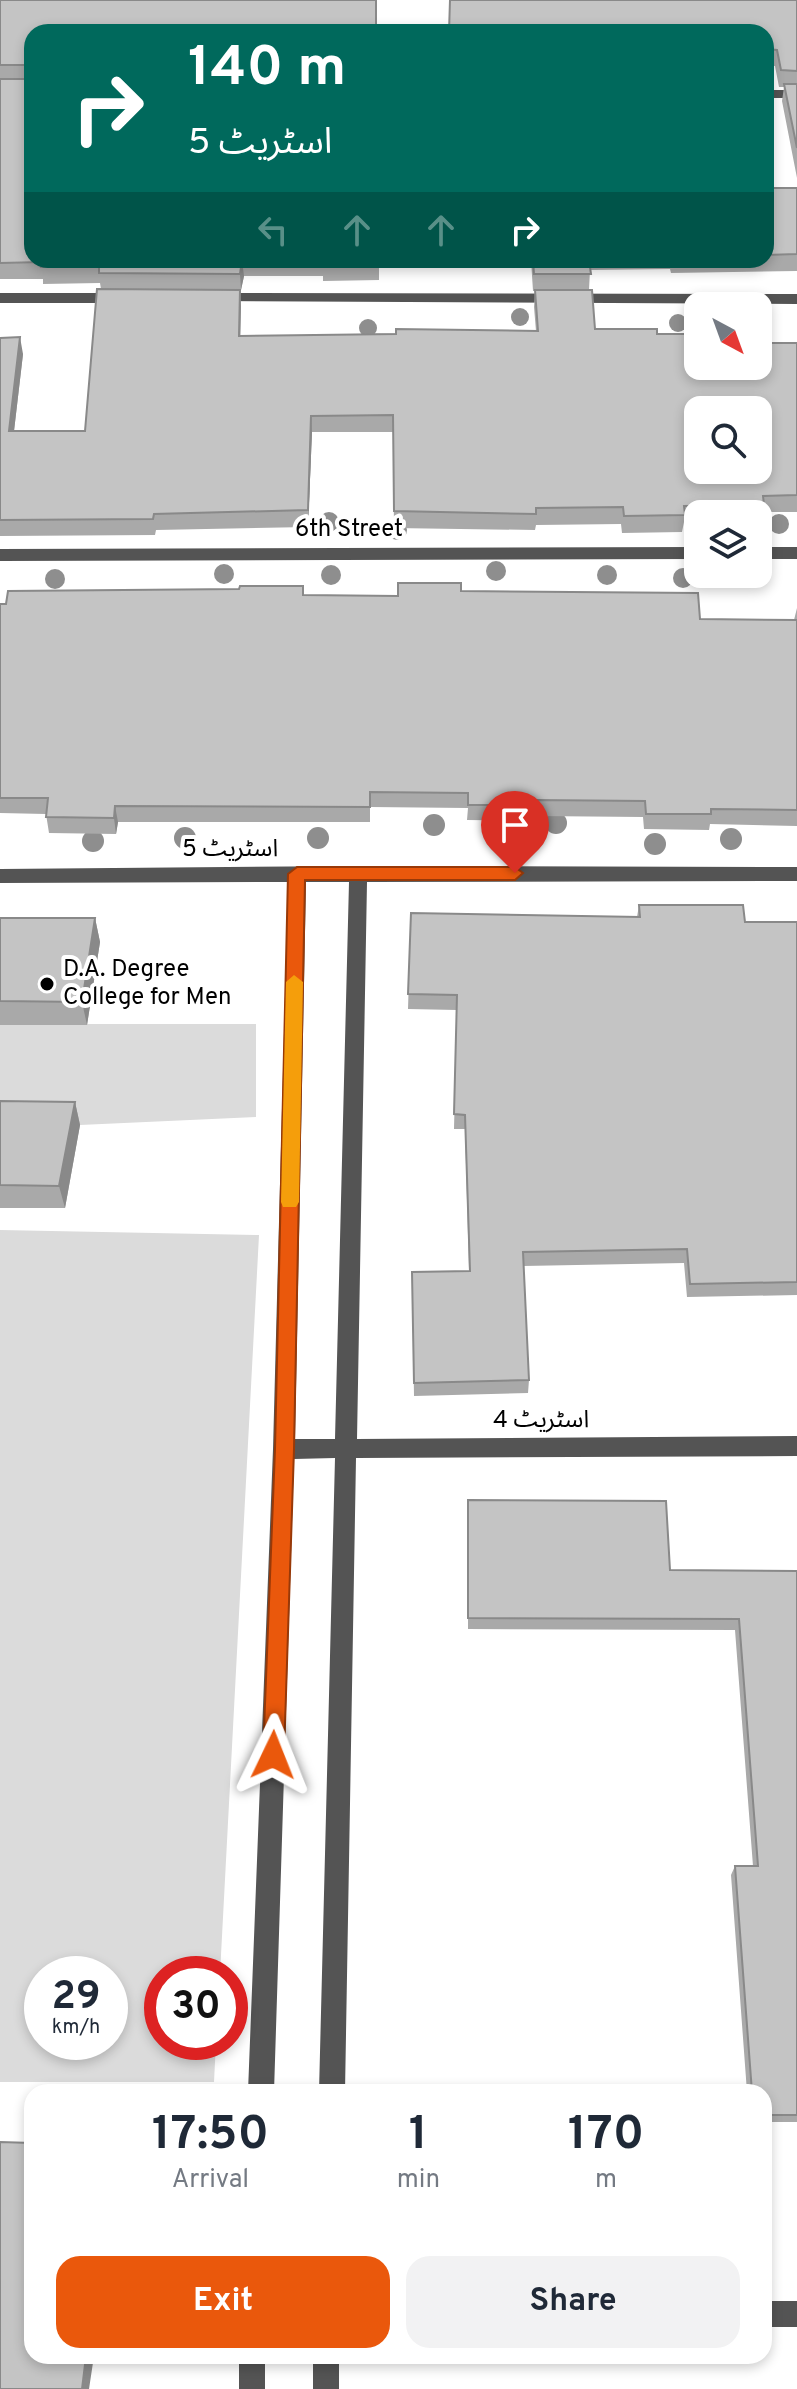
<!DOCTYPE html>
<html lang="en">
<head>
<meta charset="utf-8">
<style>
  body { margin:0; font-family:Overpass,"Noto Sans Arabic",sans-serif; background:#f2f2f3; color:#1f2937; height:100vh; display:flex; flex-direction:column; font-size:30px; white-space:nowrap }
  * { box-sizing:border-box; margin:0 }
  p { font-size:26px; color:#747a83 }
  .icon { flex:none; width:44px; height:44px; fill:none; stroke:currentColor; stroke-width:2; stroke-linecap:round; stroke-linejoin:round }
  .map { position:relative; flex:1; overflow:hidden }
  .details { position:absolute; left:24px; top:2084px; width:748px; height:280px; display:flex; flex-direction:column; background:#fff; border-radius:24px; box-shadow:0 4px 12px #0003 }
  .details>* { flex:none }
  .banner { position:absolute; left:24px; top:24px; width:750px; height:244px; border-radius:24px; box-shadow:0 4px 12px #0003; background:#00695c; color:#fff; overflow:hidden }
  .needle { width:52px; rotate:139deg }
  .controls { position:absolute; left:684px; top:292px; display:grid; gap:16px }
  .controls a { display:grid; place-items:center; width:88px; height:88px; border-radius:16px; background:#fff; box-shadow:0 4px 12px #0003; font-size:40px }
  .speed { position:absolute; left:24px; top:1956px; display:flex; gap:16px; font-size:40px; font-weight:700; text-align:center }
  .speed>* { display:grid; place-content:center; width:104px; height:104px; border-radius:50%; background:#fff; box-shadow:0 4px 12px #0003; line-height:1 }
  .speed small { font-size:20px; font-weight:400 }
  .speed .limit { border:12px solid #d22; background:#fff; color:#111 }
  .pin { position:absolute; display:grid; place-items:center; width:68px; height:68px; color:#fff; margin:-82px -34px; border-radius:50% 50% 50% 0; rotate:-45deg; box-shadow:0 0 8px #0007 }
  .pin .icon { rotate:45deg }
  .me { position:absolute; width:88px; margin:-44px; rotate:2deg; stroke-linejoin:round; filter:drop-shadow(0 0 6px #0008) }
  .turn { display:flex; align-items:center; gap:28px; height:168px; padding:0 32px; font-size:36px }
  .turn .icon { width:104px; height:104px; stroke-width:2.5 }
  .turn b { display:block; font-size:56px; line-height:68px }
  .lanes { display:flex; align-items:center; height:76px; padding:0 32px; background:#0003; justify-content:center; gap:40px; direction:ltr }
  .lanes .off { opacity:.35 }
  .eta { display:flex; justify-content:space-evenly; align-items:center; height:136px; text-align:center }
  .eta b { font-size:48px; font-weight:700; line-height:56px }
  .primary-button { display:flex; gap:16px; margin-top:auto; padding:16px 32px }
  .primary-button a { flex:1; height:92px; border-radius:24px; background:#ea580c; color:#fff; font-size:32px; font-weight:700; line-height:92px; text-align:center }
  .primary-button a+a { background:#f2f2f3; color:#1f2937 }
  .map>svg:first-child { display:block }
  .green { fill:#dbdbdb; fill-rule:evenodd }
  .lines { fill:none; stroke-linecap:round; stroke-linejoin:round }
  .minor { fill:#545454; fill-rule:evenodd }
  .tree { fill:#8e8e8e }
  .wall { fill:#a9a9a9 }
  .shaded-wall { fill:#898989 }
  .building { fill:#c4c4c4; stroke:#898989; stroke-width:2; fill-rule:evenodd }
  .route { fill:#ea580c; stroke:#983908; stroke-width:2 }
  .slow { fill:#f59e0b }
  .poi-dot { fill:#000; stroke:#fff; stroke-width:3 }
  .labels { text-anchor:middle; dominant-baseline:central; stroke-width:8; stroke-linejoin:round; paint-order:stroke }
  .street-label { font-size:24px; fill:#000; stroke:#fff }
  .poi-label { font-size:24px; fill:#000; stroke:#fff; text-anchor:start }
</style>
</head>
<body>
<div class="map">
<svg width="797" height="2389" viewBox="0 0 797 2389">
  <rect width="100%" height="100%" fill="#fff"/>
  <path class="green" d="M0,1024H256V1117L80,1125L0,1124Z
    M0,1230L259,1235L220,1974H162V2042H216L214,2082H0ZM42,1974H110V2042H42Z"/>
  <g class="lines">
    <path class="minor" d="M766,90H797V98H766Z
      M0,293H121L128,298L121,303H0Z
      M213,293L797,294V304L208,301L206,298Z
      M698,547V559L0,561V549Z
      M758,547H797V559H758Z
      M358,866L797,867V881L367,882L357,1439L797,1436V1456L356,1458L345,2092H319L335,1458L294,1459L274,2092H248L273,1449L288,882L0,883V869ZM306,882H349L335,1439H295Z
      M764,2301H797V2327H764Z
      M239,2356H265V2389H239Z
      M313,2356H339V2389H313Z"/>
  </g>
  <g class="tree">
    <circle cx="520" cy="317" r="9"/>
    <circle cx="678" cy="323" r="9"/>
    <circle cx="368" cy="328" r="9"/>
    <circle cx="329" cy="522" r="10"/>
    <circle cx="779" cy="524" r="10"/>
    <circle cx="397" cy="530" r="10"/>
    <circle cx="496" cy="571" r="10"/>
    <circle cx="224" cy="574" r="10"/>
    <circle cx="331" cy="575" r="10"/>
    <circle cx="607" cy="575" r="10"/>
    <circle cx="683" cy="578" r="10"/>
    <circle cx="55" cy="579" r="10"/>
    <circle cx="556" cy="823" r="11"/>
    <circle cx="434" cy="825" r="11"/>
    <circle cx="185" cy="838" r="11"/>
    <circle cx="318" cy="838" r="11"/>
    <circle cx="731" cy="839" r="11"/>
    <circle cx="93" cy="841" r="11"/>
    <circle cx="655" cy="844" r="11"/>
    <circle cx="509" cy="849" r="11"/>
  </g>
  <path class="wall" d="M0,0L32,32V260H379V280L323,281V276H244L241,290H240V336L536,331L534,307L535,291H533L531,260H766V188H797V271L671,273L670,269L590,270L589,290L595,329L657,334L698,366L797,343V512H763L761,521H758V514H698V522H684L682,532L622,533L621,524L536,525L535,530L394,528L393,432H312L308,527L156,530L155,535L0,536V338L23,354L14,431H85L101,289L100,283L43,284V279H0Z
    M390,0H797V178L782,101L784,87H779L775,66H766V32L450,0Z
    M461,591L700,619L794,620L797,608V826L710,824L709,830L644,829L643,817L536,816V821L467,820L468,808L370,807V822H118L116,834L49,833L46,814L0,813V604L304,595L398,596Z
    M639,905L745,922H797V1295L687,1297L684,1263L523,1266L529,1380L528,1393L414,1396L412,1272L469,1271L465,1129H454L457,1010L408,1009L411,913L637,917Z
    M0,918H95L100,942L87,1025H0Z
    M0,1101L75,1102L80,1125L65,1208H0Z
    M468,1500L670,1570L797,1571V2122H764V2092H747L731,1875L735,1866H753L735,1630L468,1629Z"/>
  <path class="shaded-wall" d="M242,260L244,276L241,290L240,274Z
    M240,290L241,306L240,353L239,336Z
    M20,337L23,354L12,448L9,431Z
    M311,416L312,432L308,527V510Z
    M115,806L118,822L116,834L114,818Z
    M95,918L100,942L87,1025L82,1002Z
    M75,1102L80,1125L65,1208L59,1186Z
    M86,2356H94L89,2389H82Z"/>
  <path class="building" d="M0,0H376V32H32V68L30,65H0Z
    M450,0H797V71L781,70L777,50L766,49V32H449Z
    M32,71V260H242L240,274L99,273V267H41L42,262L0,263V79H30Z
    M784,84H797V148Z
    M766,188H797V254L766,255Z
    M323,260H378V264H322Z
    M533,260H589L591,274H534Z
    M97,289L240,290L239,336L396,334V329L538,331L535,290H592L595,329H657V334H698V366H758V343H797V495L763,496L764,505L684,506L685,515L624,516L623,507L536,508V514L394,511L393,415L311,416L308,510L154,514L153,519L0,520V338L20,337L9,431H85ZM698,410H758V470H698Z
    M398,583H461V591L698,593L700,619L797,620V810L711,809V814H646L645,801L537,800V805H468V793L370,792V807L115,806L114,818L46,817L48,798H0V604H6L8,591L239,589L240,586H303V595L398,596Z
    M639,905H743L745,922H797V1282L690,1284L687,1249L523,1252L529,1380L414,1383L412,1272L470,1271L465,1115L454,1114L457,995L408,994L411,913L640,917Z
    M0,918H95L82,1002L0,1001Z
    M0,1101L75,1102L59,1186L0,1185Z
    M468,1500L666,1501L670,1570L797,1571V2115H764V2092H752L735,1866H758L739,1619L468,1618Z
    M0,2142L32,2143V2356H86L82,2389H0Z"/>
  <path class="route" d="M297,867H515L523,873L515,880H305L294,1449L284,1755L281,1763L273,1766L266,1763L263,1755L275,1449L288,874Z"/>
  <path class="slow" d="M294,975L303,982L299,1202L296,1207H283L281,1202L286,982Z"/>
  <circle class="poi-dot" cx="47" cy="984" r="8"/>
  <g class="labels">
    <g class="street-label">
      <text x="349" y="530">6th Street</text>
      <text x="230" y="850">اسٹریٹ 5</text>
      <text x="541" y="1421">اسٹریٹ 4</text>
    </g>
    <g class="poi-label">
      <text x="63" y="970">D.A. Degree<tspan x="63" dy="28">College for Men</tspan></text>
    </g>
  </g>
</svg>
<div class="controls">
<a><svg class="needle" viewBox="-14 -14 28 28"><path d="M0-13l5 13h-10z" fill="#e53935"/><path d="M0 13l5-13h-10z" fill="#747a83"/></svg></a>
<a><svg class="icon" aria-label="search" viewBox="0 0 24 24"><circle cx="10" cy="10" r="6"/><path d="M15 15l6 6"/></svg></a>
<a><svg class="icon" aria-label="layers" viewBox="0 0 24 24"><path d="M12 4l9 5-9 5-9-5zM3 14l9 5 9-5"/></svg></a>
</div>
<div class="speed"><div>29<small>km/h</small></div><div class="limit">30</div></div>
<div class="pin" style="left:515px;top:873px;background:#d93025"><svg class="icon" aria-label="arrive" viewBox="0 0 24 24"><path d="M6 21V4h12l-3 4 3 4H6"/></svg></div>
<svg class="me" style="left:273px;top:1755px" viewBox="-20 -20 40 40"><path d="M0-17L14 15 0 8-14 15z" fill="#ea580c" stroke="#fff" stroke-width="4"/></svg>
<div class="banner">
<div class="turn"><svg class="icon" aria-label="right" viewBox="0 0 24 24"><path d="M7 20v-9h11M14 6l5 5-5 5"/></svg><div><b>140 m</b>اسٹریٹ 5</div></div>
<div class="lanes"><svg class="icon off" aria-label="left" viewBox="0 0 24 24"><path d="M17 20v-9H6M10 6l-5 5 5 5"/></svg><svg class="icon off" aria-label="ahead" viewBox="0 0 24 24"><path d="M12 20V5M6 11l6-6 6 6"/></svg><svg class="icon off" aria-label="ahead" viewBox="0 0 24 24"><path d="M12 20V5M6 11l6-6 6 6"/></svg><svg class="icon" aria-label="right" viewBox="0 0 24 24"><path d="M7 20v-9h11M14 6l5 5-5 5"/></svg></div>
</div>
<section class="details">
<div class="eta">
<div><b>17:50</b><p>Arrival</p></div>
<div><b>1</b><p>min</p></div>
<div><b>170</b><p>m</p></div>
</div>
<div class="primary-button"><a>Exit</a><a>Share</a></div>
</section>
</div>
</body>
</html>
